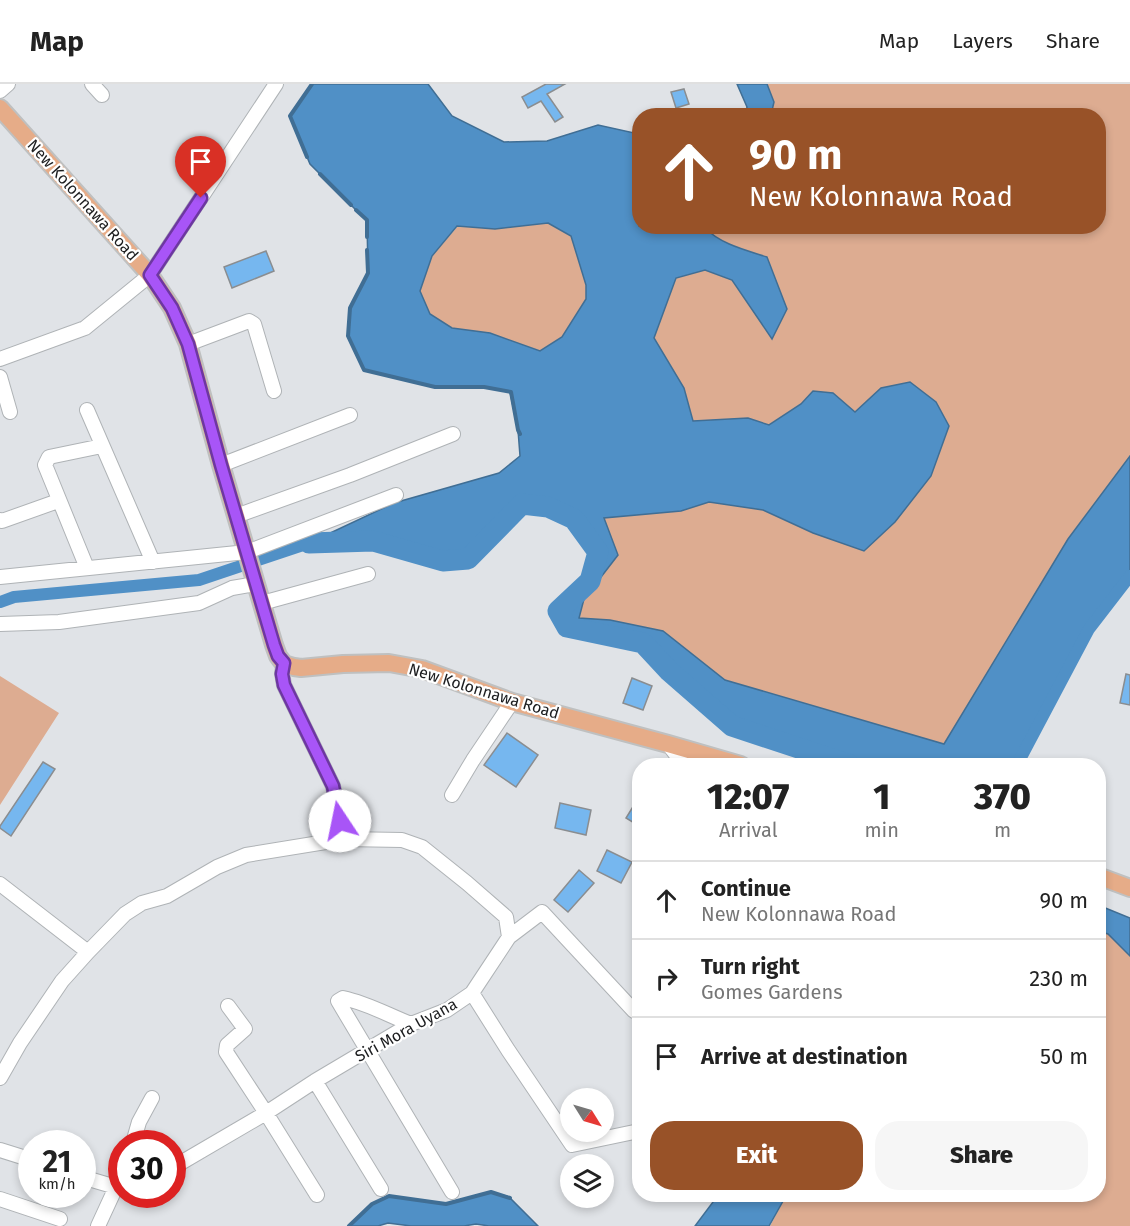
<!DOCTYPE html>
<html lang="en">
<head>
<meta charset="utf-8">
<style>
  body { margin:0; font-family:"Fira Sans",sans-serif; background:#f6f6f6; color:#222; height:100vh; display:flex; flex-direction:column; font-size:22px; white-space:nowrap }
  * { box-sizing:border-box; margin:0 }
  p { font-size:20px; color:#767676 }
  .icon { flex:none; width:33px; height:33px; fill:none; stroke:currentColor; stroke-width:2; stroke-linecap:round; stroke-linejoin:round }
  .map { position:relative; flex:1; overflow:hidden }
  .panel { position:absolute; left:632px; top:674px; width:474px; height:444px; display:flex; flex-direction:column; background:#fff; border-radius:24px; box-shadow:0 3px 9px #0003 }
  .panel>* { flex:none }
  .hud { position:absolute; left:632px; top:24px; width:474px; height:126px; border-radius:24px; box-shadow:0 3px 9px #0003; background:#985228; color:#fff; overflow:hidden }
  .needle { width:39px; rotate:127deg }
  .fabs { position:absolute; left:560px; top:1004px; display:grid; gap:12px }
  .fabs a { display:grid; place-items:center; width:54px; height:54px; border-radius:50%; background:#fff; box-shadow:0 3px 9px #0003; font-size:30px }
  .speed { position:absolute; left:18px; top:1046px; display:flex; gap:12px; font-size:30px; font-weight:700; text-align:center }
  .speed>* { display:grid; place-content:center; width:78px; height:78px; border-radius:50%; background:#fff; box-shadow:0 3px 9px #0003; line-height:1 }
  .speed small { font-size:15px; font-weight:400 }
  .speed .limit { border:9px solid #d22; background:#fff; color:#111 }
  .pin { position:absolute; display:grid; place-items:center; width:51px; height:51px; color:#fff; margin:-62px -26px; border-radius:50% 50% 50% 0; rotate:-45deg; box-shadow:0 0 6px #0007 }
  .pin .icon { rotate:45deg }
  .me { position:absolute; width:66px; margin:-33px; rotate:349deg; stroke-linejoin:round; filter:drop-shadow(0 0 4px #0008) }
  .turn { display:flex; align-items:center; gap:21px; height:126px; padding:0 18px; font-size:27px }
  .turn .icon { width:78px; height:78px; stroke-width:2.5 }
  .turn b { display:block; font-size:42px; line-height:51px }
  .eta { display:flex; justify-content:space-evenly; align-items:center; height:102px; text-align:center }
  .eta b { font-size:36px; font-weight:800; line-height:42px }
  .button { display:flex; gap:12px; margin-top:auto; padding:12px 18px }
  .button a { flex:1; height:69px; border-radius:24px; background:#985228; color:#fff; font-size:24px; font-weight:800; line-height:69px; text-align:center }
  .button a+a { background:#f6f6f6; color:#222 }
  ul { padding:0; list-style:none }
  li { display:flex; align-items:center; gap:18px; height:78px; padding:0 18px; border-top:2px solid #e0e0e0 }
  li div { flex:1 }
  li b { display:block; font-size:22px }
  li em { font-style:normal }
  header { display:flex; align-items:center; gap:36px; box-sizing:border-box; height:84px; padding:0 30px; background:#fff; border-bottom:2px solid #e0e0e0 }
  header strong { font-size:28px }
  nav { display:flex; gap:33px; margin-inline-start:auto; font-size:21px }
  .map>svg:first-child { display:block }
  .green { fill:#ddac91 }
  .water { fill:#5090c6; stroke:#406e94; stroke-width:1.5; fill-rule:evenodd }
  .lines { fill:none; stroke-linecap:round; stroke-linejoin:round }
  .stream { stroke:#406e94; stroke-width:4 }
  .canal { stroke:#5090c6; stroke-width:12 }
  .river { stroke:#5090c6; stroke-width:21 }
  .building { fill:#76b7ef; stroke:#8a8d90; stroke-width:1.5 }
  .minor-casing { stroke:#afb3b6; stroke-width:16 }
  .major-casing { stroke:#bfc0c0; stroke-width:20 }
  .minor { stroke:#fff; stroke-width:14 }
  .major { stroke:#e6ac88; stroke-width:16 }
  .route-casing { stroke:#6d37a1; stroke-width:15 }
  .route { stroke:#a855f7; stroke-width:10 }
  .labels { text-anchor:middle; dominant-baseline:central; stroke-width:4.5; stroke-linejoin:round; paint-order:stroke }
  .street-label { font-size:16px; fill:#1c1d1f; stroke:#fff }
</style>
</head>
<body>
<header>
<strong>Map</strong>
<nav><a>Map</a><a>Layers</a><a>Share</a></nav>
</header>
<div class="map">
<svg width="1130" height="1142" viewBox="0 0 1130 1142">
  <rect width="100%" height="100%" fill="#e0e3e7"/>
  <path class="green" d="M767,0H1130V372L1068,455L944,660L725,596L663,547L578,534L583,516L618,471L603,434L681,427L709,418L763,426L813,449L931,392L949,342L936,318L881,304L855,328L833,309L801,320L769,341L748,334L693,338L684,304L654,254L676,194L705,186L732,196L772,255L767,173C745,166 720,160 704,143L1098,142V32L771,31L774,18Z
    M548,139L571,152L586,201V215L562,253L540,267L490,249L452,244L430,230L420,207L432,172L458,142L495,145Z
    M0,592L59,629L0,721Z
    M1098,847L1108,850L1130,872V1142H770L787,1110H1098Z"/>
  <path class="water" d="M312,0H428L452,32L504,58L547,57L598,41L639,50V142L704,143C720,160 745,166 767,173L787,225L772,255L732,196L705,186L676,194L654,254L684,304L693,337L748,334L769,341L801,320L813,307L833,309L855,328L881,304L910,298L936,318L949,342L931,392L895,438L864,467L813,449L763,426L709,418L681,427L604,434L618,471L584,515L579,534L610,536L663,547L725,596L944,660L1068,455L1130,372V492L1089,546L1017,681H850L732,642L669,587L643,559L567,543L558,527L590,497L598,469L574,435L548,423L521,421L468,475L443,477L373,457L309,459L394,419L499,389L520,372L518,346L510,308L484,303H435L364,286L348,252L350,224L368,189L367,137L310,80L290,32ZM548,139L571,152L586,201V215L562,253L540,267L490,249L452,244L430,230L420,207L432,172L457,142L495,145Z
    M737,0H767L774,18L771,31H745L747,23Z
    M1098,821L1130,834V872L1108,850L1098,847Z
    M491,1108L509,1113L538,1142H489L476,1140L464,1142H411L388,1139L378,1142H349L372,1120L389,1112L446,1120Z
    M719,1110H787L769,1142H695Z"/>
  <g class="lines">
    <path class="stream" d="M307,73L290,32L312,0
      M320,90L351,121
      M356,126L367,136V153
      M367,166L368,189L350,224L348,252L364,286L435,303H484L511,308L518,346L520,350
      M349,1142L372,1120L389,1112L446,1120L491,1108L510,1114"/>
    <path class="canal" d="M0,518L14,513L199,496L309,459
      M1017,681L1089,545L1130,492"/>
    <path class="river" d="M309,459L373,457L443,477L468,475L522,420L548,423L574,435L598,468L590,497L558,527L567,543L643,559L669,587L732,642L850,681"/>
  </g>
  <path class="building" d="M546,0H565L547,10L563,33L555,38L541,17L528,24L522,13Z
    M684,5L689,20L676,24L671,8Z
    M266,167L274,187L232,204L224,183Z
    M1126,590L1130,591V621L1120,619Z
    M632,594L652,602L643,626L623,619Z
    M507,649L538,671L516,703L484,681Z
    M43,678L55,685L11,752L0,744V742Z
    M639,713V742L626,734Z
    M560,719L591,726L586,751L555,744Z
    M607,766L632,778L621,799L597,787Z
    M579,786L594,799L568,828L554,816Z"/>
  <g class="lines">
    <defs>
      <path id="minor" d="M92,0L102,11
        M0,7L8,0
        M188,260L249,237L254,240L274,307
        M0,275L85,244L150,191L276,0
        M0,293L10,328
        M87,326L153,478
        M221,381L350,331
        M236,432L350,391L453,350
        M0,436L2,437L58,417
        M87,484L45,381L49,373L102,362
        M0,493L247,468L396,411
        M262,519L368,490
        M0,540L59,538L199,519L232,504L256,500
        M284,580L282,589L284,601L333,702L344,755
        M668,660L684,681
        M452,711L473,676L512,618
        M0,800L88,868
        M509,853L542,828L634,927L639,922
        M472,909L508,966L572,1061L639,1047
        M228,922L245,945L227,961L226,968L266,1029L317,1111
        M411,940C388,931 367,919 343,914L338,917L452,1108
        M0,994L20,959L62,897L88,868L125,830L142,819L167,812L217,783L246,771L344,755L402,756L422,763L467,799L506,833L509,853L472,909L447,926L411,940L315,997L266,1029L172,1084
        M315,997L381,1105
        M133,1059L139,1038L152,1014
        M0,1066L32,1076
        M82,1093L116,1103
        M0,1115L60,1135
        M98,1142L122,1090"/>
      <path id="major" d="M0,24L150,191L172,224L188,260L221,381L274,561L278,572L284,580L294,583L301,584L343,580L389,579L422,585L512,618L668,660L741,681
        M1098,792L1130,804"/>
    </defs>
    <use href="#minor" class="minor-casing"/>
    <use href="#major" class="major-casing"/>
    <use href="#minor" class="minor"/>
    <use href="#major" class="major"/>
  </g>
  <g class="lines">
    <defs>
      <path id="route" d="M201,114L150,191L172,224L188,260L221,381L274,561L278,572L284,579L282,590L284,601L333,702L340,737"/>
    </defs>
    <use href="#route" class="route-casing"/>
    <use href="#route" class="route"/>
  </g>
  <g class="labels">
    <g class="street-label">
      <text transform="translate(83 116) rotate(48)">New Kolonnawa Road</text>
      <text transform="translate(484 607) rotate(17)">New Kolonnawa Road</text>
      <text transform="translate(406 946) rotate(-29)">Siri Mora Uyana</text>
    </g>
  </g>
</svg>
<div class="fabs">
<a><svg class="needle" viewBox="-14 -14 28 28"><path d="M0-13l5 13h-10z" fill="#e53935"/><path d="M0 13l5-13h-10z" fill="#767676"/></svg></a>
<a><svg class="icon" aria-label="layers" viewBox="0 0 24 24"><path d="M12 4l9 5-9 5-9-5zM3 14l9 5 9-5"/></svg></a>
</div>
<div class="speed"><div>21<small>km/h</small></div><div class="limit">30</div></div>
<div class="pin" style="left:201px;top:114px;background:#d93025"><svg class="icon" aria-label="arrive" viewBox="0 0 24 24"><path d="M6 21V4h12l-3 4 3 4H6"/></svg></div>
<svg class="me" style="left:340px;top:737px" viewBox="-20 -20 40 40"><circle r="19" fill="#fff"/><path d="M0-13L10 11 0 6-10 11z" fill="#a855f7"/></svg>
<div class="hud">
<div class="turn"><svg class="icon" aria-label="ahead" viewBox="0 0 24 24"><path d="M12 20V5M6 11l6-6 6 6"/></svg><div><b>90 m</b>New Kolonnawa Road</div></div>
</div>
<section class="panel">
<div class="eta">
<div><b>12:07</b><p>Arrival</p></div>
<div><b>1</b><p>min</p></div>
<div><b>370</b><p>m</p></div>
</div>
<ul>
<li><svg class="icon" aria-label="ahead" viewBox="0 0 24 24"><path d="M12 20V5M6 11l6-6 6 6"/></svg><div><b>Continue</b><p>New Kolonnawa Road</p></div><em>90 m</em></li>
<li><svg class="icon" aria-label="right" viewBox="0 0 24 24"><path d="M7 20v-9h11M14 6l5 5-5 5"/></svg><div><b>Turn right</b><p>Gomes Gardens</p></div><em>230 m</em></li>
<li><svg class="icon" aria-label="arrive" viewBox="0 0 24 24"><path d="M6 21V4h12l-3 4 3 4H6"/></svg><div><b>Arrive at destination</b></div><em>50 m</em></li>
</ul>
<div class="button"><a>Exit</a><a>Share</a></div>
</section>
</div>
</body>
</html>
